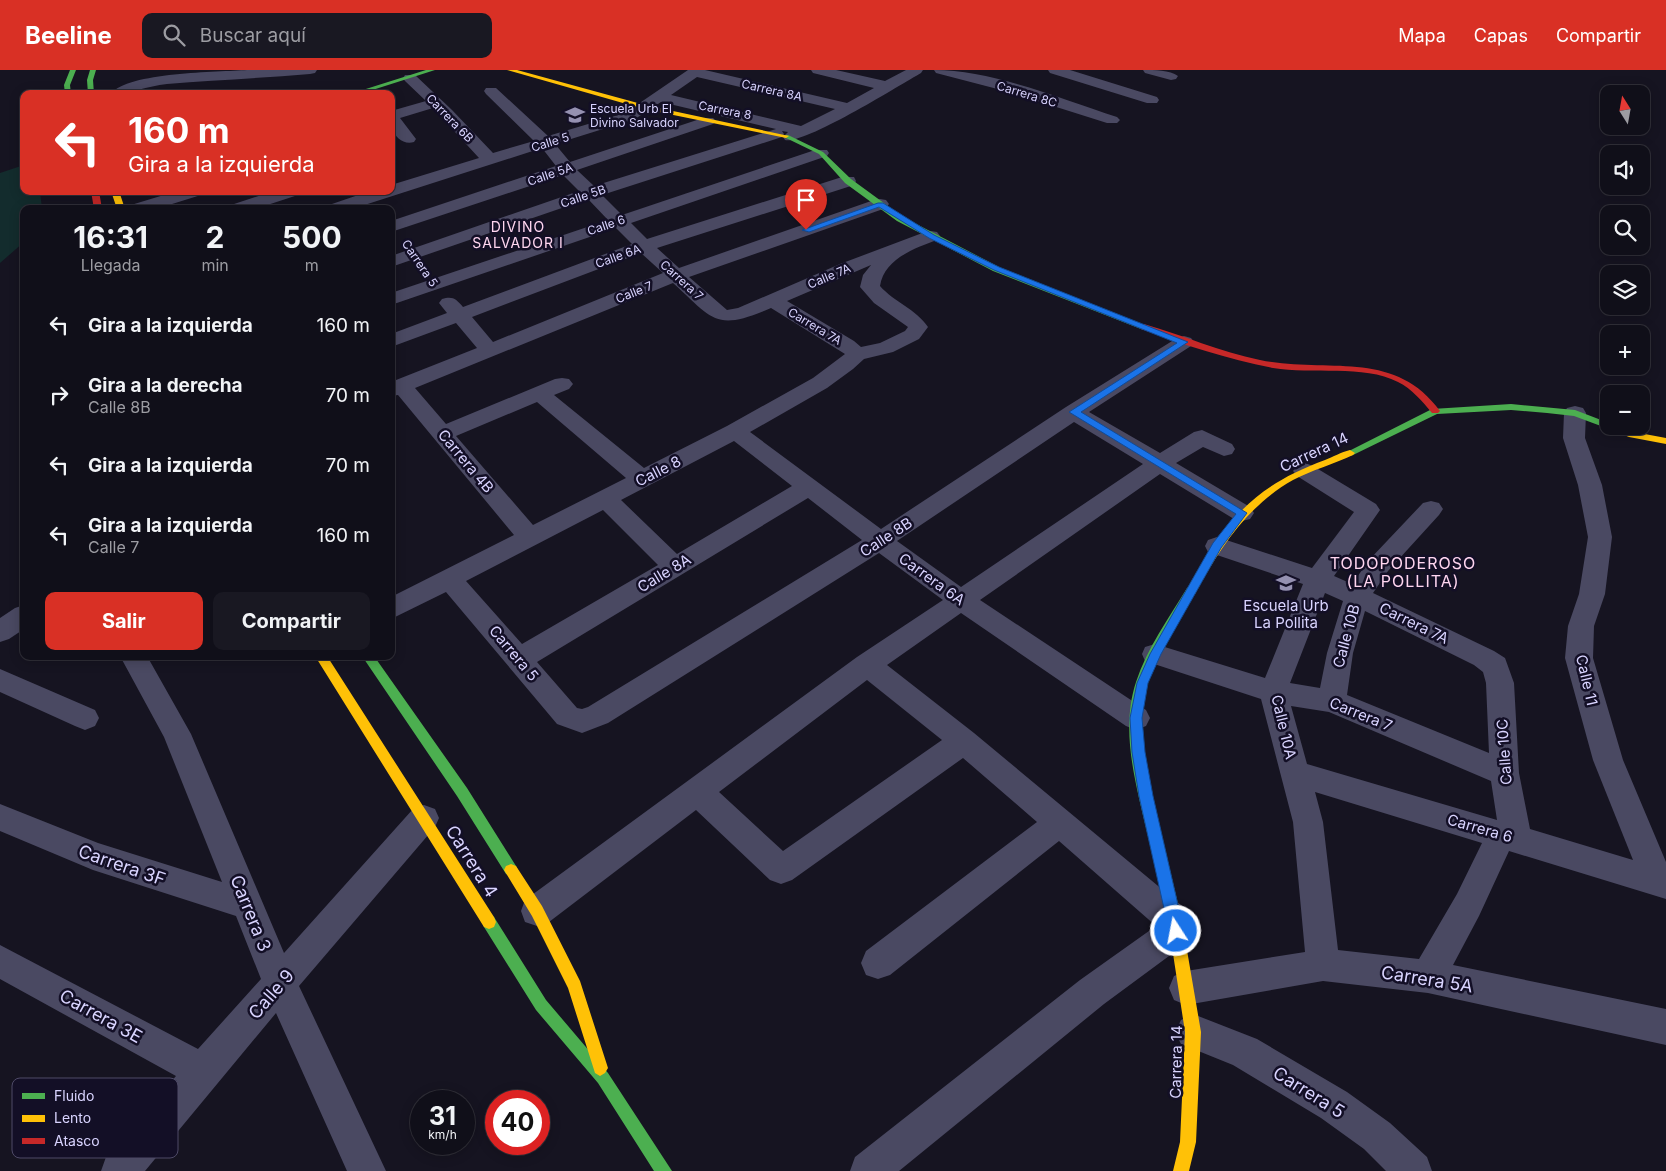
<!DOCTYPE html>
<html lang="es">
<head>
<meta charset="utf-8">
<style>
  body { margin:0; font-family:Inter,sans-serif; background:#191822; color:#f1f3f6; height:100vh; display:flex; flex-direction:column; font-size:19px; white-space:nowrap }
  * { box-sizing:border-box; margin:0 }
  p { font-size:16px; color:#9c9ca2 }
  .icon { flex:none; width:28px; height:28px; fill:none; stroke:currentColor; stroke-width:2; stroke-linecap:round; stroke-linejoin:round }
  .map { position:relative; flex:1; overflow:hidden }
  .sheet { position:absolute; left:20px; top:135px; width:375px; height:455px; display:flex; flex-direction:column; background:#100f19; border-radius:10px; box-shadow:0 2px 12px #0003,0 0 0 1px #302f38 }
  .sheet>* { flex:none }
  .banner { position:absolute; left:20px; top:20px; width:375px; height:105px; border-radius:10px; box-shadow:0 2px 12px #0003,0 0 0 1px #302f38; background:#d93025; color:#fff; overflow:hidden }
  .needle { width:32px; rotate:349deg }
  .buttons { position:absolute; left:1600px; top:15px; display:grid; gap:10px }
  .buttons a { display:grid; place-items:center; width:50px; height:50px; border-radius:10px; background:#100f19; box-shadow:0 2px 12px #0003,0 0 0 1px #302f38; font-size:25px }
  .speed { position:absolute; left:410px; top:1020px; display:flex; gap:10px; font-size:25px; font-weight:700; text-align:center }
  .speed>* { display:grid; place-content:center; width:65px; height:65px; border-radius:50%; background:#100f19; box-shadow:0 2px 12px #0003,0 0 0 1px #302f38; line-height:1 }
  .speed small { font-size:12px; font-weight:400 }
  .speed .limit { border:8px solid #d22; background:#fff; color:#111 }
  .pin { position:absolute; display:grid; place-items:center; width:42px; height:42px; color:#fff; margin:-51px -21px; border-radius:50% 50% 50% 0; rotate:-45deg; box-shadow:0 0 5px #0007 }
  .pin .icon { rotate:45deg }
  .me { position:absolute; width:55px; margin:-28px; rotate:349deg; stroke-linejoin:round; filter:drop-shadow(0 0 4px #0008) }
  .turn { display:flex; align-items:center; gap:18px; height:105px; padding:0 25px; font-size:22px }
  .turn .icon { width:65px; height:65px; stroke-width:2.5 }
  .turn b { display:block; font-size:35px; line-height:42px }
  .eta { display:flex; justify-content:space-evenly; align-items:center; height:85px; text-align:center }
  .eta b { font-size:30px; font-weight:700; line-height:35px }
  .cta { display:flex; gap:10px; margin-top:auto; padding:10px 25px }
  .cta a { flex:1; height:58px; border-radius:10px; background:#d93025; color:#fff; font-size:20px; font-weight:700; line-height:58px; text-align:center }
  .cta a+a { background:#191822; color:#f1f3f6 }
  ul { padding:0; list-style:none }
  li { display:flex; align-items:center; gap:15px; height:70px; padding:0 25px }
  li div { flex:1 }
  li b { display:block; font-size:19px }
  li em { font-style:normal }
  header { display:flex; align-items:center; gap:30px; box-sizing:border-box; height:70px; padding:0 25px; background:#d93025; color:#fff }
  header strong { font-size:24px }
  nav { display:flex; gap:28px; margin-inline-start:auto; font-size:18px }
  .search { width:350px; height:45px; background:#191822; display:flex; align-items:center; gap:12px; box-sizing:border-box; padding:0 18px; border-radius:10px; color:#9c9ca2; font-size:19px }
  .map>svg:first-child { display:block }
  .green { fill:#132c2d }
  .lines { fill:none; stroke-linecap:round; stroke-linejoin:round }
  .street { fill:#4a4962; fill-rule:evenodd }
  .fast { fill:#4caf50; fill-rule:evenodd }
  .slow { fill:#ffc107; fill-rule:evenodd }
  .jam { fill:#c62828; fill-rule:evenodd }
  .route { fill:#1a73e8; stroke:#114b97 }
  .labels { text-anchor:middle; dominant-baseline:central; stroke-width:5; stroke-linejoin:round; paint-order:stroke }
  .far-street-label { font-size:12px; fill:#d9d4ff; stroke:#130f26 }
  .far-poi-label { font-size:12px; fill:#d9d4ff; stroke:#130f26; text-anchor:start }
  .far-neighbourhood-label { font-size:14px; letter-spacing:1px; fill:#ffd6f0; stroke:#130f26 }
  .street-label { font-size:15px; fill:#d9d4ff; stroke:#130f26 }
  .poi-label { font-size:15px; fill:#d9d4ff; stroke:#130f26 }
  .neighbourhood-label { font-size:16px; letter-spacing:1px; fill:#ffd6f0; stroke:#130f26 }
  .near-street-label { font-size:18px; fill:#d9d4ff; stroke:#130f26 }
  .key { fill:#130f26; stroke:#4e4a67; stroke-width:1 }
  .key-label { font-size:14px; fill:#d9d4ff }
</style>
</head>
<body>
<header>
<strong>Beeline</strong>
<div class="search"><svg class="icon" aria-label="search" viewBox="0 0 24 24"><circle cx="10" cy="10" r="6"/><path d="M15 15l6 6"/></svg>Buscar aquí</div>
<nav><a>Mapa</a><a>Capas</a><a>Compartir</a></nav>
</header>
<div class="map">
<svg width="1666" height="1101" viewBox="0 0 1666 1101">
  <rect width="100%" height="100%" fill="#161421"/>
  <path class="green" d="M24,95V121H40L42,139H24V172L0,193V103Z"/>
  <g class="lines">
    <path class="street" d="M247,0H317L315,3L310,4C262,8 215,10 167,14C147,16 130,24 111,24C127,2 219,2 247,0Z
      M688,0H705L847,33L874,18L813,3L811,0H836L885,11L906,0H923L921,3C900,15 804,75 785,70L783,67L788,62L782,61L784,64L782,67L602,125L622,145L815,80H827L829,83L827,86L631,153L647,169L842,107H854L856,111L854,115L657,178L679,198L874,130L880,129L886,130L889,134L886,138L689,207L727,240L738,238L840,194L925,162L931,161L937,162L940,166L937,170C915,178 884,189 880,216C894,232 916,239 928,257L919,269L893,282L864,289L853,299L827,318L750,362L881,459L1066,337L1177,268L1184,266L1191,268L1194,272L1191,276L1089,342L1160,383L1194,362L1202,360L1232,374L1235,379L1232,384L1224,386L1203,377L1176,393L1250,437L1254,443L1250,449L1242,451L1234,449L1160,404L980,530L1146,640L1150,648L1146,656L1136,660L1126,656L961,543L887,595L974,663L1187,840L1191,851L1190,855L1192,861L1188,872L1104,934L899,1101H850L855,1087L1080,910L1156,856L1059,771L890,905L878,909L866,905L861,893L866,881L1037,752L963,688L792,810L781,814L770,810L696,740L549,852L537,856L525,852L521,841L525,830L857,587L943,530L879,483L608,653L582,663L557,654L446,522L391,549V527L514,465L398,325L391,326V312L477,278L456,253L391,277V264L447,243L439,233L442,229C453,226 456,229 463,237L632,174L616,158L391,235V223L608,150L588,129L391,197V186L579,121L563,105L391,162V151L556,96L542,78L352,139H327L329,135L370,121H391V115L479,88L433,38L400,48L416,69L414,72C404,75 395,68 392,58C390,54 391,46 391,41L426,31L405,11L403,8L405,5H415L452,40L493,83L534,71L486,24L484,21L486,18H496L548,66L625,43ZM697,7L835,39L801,56L671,25ZM661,32L776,59L594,116L577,100L713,54L716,51L713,48H703L570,92L555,74L635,49ZM641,183L663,203L493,272L472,247ZM871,195L863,205L860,217L874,233L908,257L905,261L880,273L861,277L854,271L787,231ZM673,213C714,250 715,262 771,238L845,284L813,308L727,356L644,398L554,325L569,319L573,314L569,309L562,308L555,309L446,354L415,318ZM537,332L626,408L533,455L456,366ZM1074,352L1143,394L961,517L897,471ZM734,371L792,416L677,484L621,430ZM808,428L862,470L588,637L582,639L577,638L537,592ZM603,440L658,495L522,574L466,511ZM867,610L942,670L783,781L719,722Z
      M934,0C992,0 1062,29 1117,47L1120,50L1117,53H1107L1009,22L936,3Z
      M1048,0H1070L1157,27L1159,30L1157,33H1147L1050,3Z
      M1143,0C1154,0 1170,0 1178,6L1176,9L1171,10L1145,3Z
      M177,121H203L201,125L156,139H129L131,135Z
      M274,121H300L298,125L255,139H229L231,135Z
      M1575,336L1583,338L1586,343L1585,368L1602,415L1612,467L1605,524L1594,556L1593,588L1623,690L1666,792V829L1509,781L1479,846L1453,895L1666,939V975L1428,923L1323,911L1186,935L1174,930L1169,918L1174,906L1186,901L1305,882L1293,752L1261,629L1145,591L1142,584L1145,577L1155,574L1265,608L1303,514L1208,482L1205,476L1208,470L1217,467L1312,498L1354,442L1297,406L1293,401L1297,396L1305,393L1313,396L1376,434L1380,440L1334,506L1352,514L1370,489L1423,433L1431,431L1439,433L1443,439L1439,445L1388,501L1373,523L1494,581L1505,588L1514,613L1519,703L1530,759L1633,790L1593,690L1565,588L1568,556L1579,524L1588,467L1578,415L1563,368L1564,343L1567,338ZM1325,523L1343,531L1327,583L1320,618L1290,613ZM1365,541L1474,595L1483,602L1486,613L1489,683L1347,625L1353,583ZM1291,636L1329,642L1491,711L1497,750L1307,694ZM1315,722L1482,773L1457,824L1419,889L1338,880L1323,752Z
      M24,535V559L9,569L0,572V548L15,538Z
      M120,586H147L191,664L284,883L413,739L424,735L435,739L439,748L435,757L299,916L386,1101H347L276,943L145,1101H101L106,1087L176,1006L0,909V875L198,979L261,909L236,846L93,800L0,761V734L98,773L222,812L164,667Z
      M0,599L95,640L99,648L95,656L85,660L75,656L0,622Z
      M1193,944L1257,969L1347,1022L1390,1053L1427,1087L1432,1101H1386L1364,1079L1321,1048L1233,995L1181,974L1175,962L1181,950Z"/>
    <path class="fast" d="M70,0H76L70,15L71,24H65L64,15Z
      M90,0H96L93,10L94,24H88L87,10Z
      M426,0H435L360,24H350Z
      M784,65H788L823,82L851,109L903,147L999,197L1148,257L1144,260L1141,259L993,201L897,151L845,113L819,84L784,67Z
      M1511,334L1575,340L1609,353V356H1614L1609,359L1574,346L1547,343L1511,340L1437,344L1353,385L1350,386L1345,383L1432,339Z
      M1191,517L1196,521C1180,550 1159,579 1148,612C1132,661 1149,714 1161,762C1168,792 1175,821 1182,851L1180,856L1175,858L1170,856L1168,851C1161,821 1154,792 1147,762C1136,714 1120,661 1136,612C1147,578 1169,548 1187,518Z
      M362,586H374L467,718L516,796L518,800L516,804L511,806L506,804L457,726Z
      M489,845L494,847L546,930L608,1003L672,1101H654L598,1013L536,940L484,857L482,852L484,847Z"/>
    <path class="slow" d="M507,0H517L645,35L789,66L786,68L644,39Z
      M111,121H119L125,139H117Z
      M1609,353V356H1619L1634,362L1666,368V374L1629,367L1607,358L1605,356Z
      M1350,380L1355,383L1353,385C1334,394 1312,400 1293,410C1247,436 1220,478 1195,524H1187L1186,521C1223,454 1251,417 1325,390C1333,387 1341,382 1350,380Z
      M315,586H327L494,847L496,852L494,857L489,859L484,857Z
      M511,794L516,796L542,836L580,911L608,998L605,1003L600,1006L595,1003L568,918L532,846L504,800L506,796Z
      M1175,844L1180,846L1182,851L1201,962L1196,1072L1189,1101H1173L1180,1072L1185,962L1168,851L1170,846Z"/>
    <path class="jam" d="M91,121H99L102,139H94Z
      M1144,254C1183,265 1220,282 1260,290C1327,304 1394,278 1440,341L1438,343H1432C1422,331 1412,319 1398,312C1363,294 1312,305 1273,298C1228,289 1184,275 1141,259V255Z"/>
  </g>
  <path class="route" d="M878,133H883L934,165L999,197L1188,272L1081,342L1247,443L1221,478L1161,584L1148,613L1142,648L1145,682L1153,726L1184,861L1181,866L1176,868L1171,866L1169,861L1139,726L1132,682L1130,648L1137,613L1150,584L1213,473L1236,444L1069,342L1177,273L994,200L929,168L879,137L809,162L802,160Z"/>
  <defs>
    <symbol id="school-bare" viewBox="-9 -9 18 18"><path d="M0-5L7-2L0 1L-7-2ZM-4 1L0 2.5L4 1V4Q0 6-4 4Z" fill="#9591b1" stroke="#130f26" stroke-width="2.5" paint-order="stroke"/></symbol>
  </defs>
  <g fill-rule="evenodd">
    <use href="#school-bare" x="561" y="31" width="28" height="28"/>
    <use href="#school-bare" x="1272" y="499" width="28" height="28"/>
  </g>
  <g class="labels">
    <g class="far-street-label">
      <text transform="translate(772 20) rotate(13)">Carrera 8A</text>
      <text transform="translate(1027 24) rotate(17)">Carrera 8C</text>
      <text transform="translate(725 40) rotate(11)">Carrera 8</text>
      <text transform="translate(450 48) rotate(46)">Carrera 6B</text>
      <text transform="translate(550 72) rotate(-17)">Calle 5</text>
      <text transform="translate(550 104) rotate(-19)">Calle 5A</text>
      <text transform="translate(583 126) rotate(-19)">Calle 5B</text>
      <text transform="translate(606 155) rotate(-19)">Calle 6</text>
      <text transform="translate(618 186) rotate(-20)">Calle 6A</text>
      <text transform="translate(420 193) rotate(56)">Carrera 5</text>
      <text transform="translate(829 206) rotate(-23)">Calle 7A</text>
      <text transform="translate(682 210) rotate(42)">Carrera 7</text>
      <text transform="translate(634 222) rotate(-22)">Calle 7</text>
      <text transform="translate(815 256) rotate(31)">Carrera 7A</text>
    </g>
    <g class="far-poi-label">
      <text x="590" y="38">Escuela Urb El<tspan x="590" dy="14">Divino Salvador</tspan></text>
    </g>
    <g class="far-neighbourhood-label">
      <text x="518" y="156">DIVINO<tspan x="518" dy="16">SALVADOR I</tspan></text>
    </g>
    <g class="street-label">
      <text transform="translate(1314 382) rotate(-25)">Carrera 14</text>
      <text transform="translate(466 391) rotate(50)">Carrera 4B</text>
      <text transform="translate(658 401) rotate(-27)">Calle 8</text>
      <text transform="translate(886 467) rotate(-33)">Calle 8B</text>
      <text transform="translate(664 503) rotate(-31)">Calle 8A</text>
      <text transform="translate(932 509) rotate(36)">Carrera 6A</text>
      <text transform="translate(1414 553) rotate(26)">Carrera 7A</text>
      <text transform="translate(1346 566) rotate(-75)">Calle 10B</text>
      <text transform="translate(514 583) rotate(50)">Carrera 5</text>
      <text transform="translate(1587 610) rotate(77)">Calle 11</text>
      <text transform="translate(1361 644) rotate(22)">Carrera 7</text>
      <text transform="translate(1284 657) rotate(77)">Calle 10A</text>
      <text transform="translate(1504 682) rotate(-94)">Calle 10C</text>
      <text transform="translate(1480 758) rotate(16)">Carrera 6</text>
      <text transform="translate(1176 992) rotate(-89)">Carrera 14</text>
    </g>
    <g class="poi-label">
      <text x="1286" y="535">Escuela Urb<tspan x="1286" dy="17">La Pollita</tspan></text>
    </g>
    <g class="neighbourhood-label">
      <text x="1403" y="493">TODOPODEROSO<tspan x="1403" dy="18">(LA POLLITA)</tspan></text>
    </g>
    <g class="near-street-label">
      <text transform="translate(472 791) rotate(58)">Carrera 4</text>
      <text transform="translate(122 795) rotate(19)">Carrera 3F</text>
      <text transform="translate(251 843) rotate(68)">Carrera 3</text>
      <text transform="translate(1427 909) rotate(9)">Carrera 5A</text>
      <text transform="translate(271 924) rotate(-49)">Calle 9</text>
      <text transform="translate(101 946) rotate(29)">Carrera 3E</text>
      <text transform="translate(1309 1022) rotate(32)">Carrera 5</text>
    </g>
  </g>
  <rect x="12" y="1008" width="166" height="80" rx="8" class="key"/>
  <rect x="22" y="1023" width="23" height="6" fill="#4caf50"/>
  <rect x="22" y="1045" width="23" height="7" fill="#ffc107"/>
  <rect x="22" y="1068" width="23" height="6" fill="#c62828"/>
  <g class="key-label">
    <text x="54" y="1031">Fluido</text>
    <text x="54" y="1053">Lento</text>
    <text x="54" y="1076">Atasco</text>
  </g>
</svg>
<div class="buttons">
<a><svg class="needle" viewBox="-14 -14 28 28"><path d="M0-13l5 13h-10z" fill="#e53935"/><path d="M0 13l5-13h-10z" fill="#9c9ca2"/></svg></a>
<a><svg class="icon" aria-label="sound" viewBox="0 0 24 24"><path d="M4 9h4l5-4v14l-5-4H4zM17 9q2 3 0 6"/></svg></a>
<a><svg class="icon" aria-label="search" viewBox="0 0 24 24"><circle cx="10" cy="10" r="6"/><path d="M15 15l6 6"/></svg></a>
<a><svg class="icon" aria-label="layers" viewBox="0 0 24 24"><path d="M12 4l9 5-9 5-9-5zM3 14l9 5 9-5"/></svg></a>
<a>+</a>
<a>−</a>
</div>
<div class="speed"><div>31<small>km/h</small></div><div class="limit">40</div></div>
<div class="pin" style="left:806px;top:160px;background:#d93025"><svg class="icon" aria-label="arrive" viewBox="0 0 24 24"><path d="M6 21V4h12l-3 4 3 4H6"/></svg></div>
<svg class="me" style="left:1176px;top:861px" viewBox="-20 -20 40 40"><circle r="17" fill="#1a73e8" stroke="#fff" stroke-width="3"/><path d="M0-11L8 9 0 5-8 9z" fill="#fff"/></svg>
<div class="banner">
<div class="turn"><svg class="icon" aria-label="left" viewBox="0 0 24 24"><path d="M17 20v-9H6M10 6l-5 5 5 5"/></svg><div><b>160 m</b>Gira a la izquierda</div></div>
</div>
<section class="sheet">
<div class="eta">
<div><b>16:31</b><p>Llegada</p></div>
<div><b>2</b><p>min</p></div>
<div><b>500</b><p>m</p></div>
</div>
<ul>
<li><svg class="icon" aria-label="left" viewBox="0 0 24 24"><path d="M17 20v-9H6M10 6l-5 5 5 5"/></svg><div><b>Gira a la izquierda</b></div><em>160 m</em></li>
<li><svg class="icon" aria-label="right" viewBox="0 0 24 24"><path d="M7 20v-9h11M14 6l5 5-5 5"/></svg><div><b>Gira a la derecha</b><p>Calle 8B</p></div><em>70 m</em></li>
<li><svg class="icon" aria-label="left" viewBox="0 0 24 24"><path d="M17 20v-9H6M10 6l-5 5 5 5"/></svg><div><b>Gira a la izquierda</b></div><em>70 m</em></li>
<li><svg class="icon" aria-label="left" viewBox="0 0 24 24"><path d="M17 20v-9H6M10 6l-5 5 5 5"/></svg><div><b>Gira a la izquierda</b><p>Calle 7</p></div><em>160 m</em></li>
</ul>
<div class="cta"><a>Salir</a><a>Compartir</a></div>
</section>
</div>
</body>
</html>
